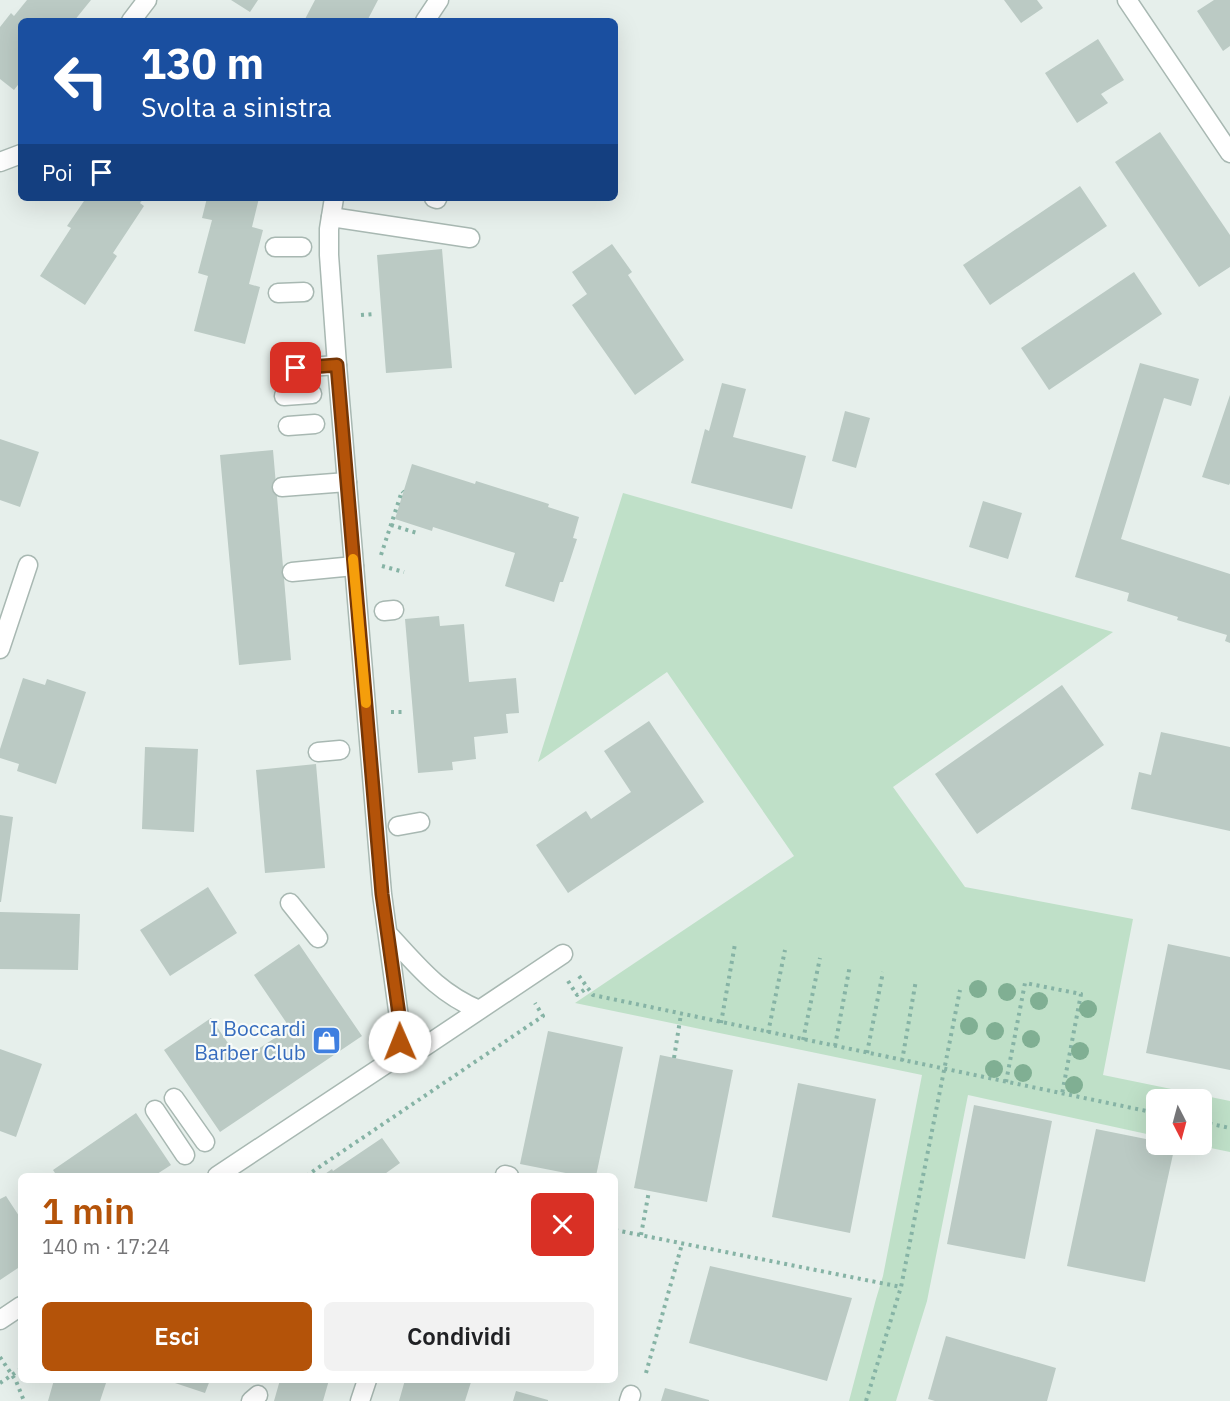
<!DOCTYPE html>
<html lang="it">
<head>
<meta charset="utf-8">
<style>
  body { margin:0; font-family:"IBM Plex Sans",sans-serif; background:#f2f2f2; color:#202124; height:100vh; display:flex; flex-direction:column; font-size:22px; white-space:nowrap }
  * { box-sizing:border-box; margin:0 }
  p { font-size:20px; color:#757577 }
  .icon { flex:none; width:33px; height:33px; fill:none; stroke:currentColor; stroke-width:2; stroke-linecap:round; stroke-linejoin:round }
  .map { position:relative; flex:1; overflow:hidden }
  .side { position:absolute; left:18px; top:1173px; width:600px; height:210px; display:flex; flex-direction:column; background:#fff; border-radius:9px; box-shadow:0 6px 24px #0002 }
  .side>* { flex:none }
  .guide { position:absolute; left:18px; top:18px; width:600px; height:183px; border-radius:9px; box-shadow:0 6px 24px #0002; background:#1a4fa0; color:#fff; overflow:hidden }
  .needle { width:39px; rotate:174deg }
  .fabs { position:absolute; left:1146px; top:1089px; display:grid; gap:12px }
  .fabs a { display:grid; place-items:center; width:66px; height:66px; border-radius:9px; background:#fff; box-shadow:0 6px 24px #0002; font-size:30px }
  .pin { position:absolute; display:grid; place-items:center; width:51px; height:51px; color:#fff; margin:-26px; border-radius:12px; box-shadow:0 3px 9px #0006 }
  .me { position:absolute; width:66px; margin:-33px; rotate:359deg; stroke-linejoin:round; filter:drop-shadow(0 0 4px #0008) }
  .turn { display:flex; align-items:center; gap:21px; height:126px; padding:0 24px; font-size:27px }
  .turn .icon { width:78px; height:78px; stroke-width:2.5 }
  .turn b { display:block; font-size:42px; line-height:51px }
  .then { display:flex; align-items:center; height:57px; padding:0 24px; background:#0003; gap:12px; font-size:22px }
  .round { display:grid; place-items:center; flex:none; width:63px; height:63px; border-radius:9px; background:#f2f2f2 }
  .head { display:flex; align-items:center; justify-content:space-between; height:102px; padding:0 24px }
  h1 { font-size:36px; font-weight:600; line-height:45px; color:#b45309 }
  .button { display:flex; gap:12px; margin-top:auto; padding:12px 24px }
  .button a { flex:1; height:69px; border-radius:9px; background:#b45309; color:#fff; font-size:24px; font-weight:600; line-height:69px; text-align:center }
  .button a+a { background:#f2f2f2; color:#202124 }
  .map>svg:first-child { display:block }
  .green { fill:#bfe0c8 }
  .building { fill:#bbcac4 }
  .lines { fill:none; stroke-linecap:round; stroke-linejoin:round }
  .lane-casing { stroke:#a8b8b2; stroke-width:21 }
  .street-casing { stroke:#a8b8b2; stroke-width:21 }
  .path { stroke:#86b3a5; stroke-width:4; stroke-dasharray:3 4.5; stroke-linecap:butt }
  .lane { stroke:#fff; stroke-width:18 }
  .street { stroke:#fff; stroke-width:18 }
  .tree { fill:#80af93 }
  .route-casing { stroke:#753606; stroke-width:15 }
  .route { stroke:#b45309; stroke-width:10 }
  .slow { stroke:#f59e0b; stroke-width:10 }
  .labels { text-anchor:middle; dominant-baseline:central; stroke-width:4.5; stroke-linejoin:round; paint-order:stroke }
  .shop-label { font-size:21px; fill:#366cbe; stroke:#f7fbf9; text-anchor:end }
</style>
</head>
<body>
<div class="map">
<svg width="1230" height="1401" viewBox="0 0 1230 1401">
  <rect width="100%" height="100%" fill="#e6efeb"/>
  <path class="green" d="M623,493L1113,632L893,787L965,887L1133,919L1103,1075L1230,1101V1152L1196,1145L1202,1144V1100H1156V1136L968,1095L927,1301L896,1401H849L876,1299L883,1276L922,1075L575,1003L794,856L667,672L538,762Z"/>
  <path class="building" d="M27,0H91L74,21H21V81L14,90L0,79V27L11,13L14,16Z
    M231,0H258L250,12Z
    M315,0H378L367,21H304Z
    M1004,0H1037L1043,8L1021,23Z
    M1214,0H1230V46L1223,51L1197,11Z
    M1098,39L1124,80L1101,94L1108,103L1077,123L1045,73Z
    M1160,132L1230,235V267L1199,287L1115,162Z
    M1080,186L1107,226L990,305L963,265Z
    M86,198H144L140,203L144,206L113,253L117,256L85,305L40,276L71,228L67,226Z
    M207,198H259L252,227L263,230L249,284L260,287L245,344L194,331L208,276L198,273L212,220L202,218Z
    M612,244L632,272L628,275L684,360L635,395L572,305L587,294L572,272Z
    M442,249L452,368L386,373L377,255Z
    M1134,272L1162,314L1049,390L1021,348Z
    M1140,363L1199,379L1191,406L1164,398L1121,539L1230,574V643L1225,641L1227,635L1177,620L1178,617L1127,601L1129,593L1075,577Z
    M722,383L746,389L733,437L806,456L792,509L691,483L705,429L709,431Z
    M1230,395V483L1229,485L1202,477Z
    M845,411L870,418L856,468L832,461Z
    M0,439L39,452L20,507L0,500Z
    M273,450L291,660L239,665L220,455Z
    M412,464L475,484L476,481L549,504L548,507L579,517L573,538L577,539L563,582H560L554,602L505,586L515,553L433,527L432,531L395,519Z
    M983,501L1022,513L1008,559L969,547Z
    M439,616L440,626L464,624L469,682L516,678L519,713L506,714L508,733L474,737L476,759L452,762L453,770L418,773L405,619Z
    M23,678L45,685L47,679L86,692L56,784L17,771L19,764L0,758V749Z
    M1062,685L1104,745L977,834L935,774Z
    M649,721L704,802L568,893L536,845L586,811L591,819L631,792L604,751Z
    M1161,732L1230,747V831L1131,809L1139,772L1151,775Z
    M145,747L198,749L194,832L142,829Z
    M316,764L325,868L265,873L256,770Z
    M0,815L13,817L1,902H0Z
    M208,887L237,933L170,976L140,930Z
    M0,912L80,914L78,970L0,969Z
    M299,944L362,1036L220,1132L164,1050L211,1018L240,1061L290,1028L254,975Z
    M1168,944L1230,957V1070L1146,1053Z
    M548,1031L623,1047L596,1176H581L520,1164Z
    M0,1049L42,1064L16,1137L0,1131Z
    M660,1055L733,1070L707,1202L634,1188Z
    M798,1083L876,1099L850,1233L772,1217Z
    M974,1105L1052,1121L1025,1259L947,1244Z
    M136,1113L171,1165L154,1176H57L53,1170Z
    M1096,1129L1156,1141V1144L1175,1145L1145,1282L1067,1266Z
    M382,1138L400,1163L382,1176H322L332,1169L333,1171Z
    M6,1196L21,1219V1266L0,1280V1199Z
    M710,1266L852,1298L827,1381L689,1343Z
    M946,1336L1056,1368L1047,1401H935L928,1399Z
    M54,1380H107L100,1401H48Z
    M166,1380H210L205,1393Z
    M280,1380H329L323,1401H274Z
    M405,1380H465L471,1382L465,1401H399Z
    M665,1388L709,1400V1401H661Z
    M516,1391L548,1400V1401H513Z"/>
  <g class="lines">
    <defs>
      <path id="lane" d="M434,198L437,199
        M331,217L470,238
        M275,247H302
        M278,293L304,292
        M281,369L337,365
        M284,396L312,394
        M288,426L315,424
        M282,487L347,482
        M292,572L354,566
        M384,611L394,610
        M318,752L340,750
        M398,826L420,822
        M290,903L318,938
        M174,1098L205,1142
        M155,1110L185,1155
        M505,1175L509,1176
        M251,1401L258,1395"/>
      <path id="street" d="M1127,0L1230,153
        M131,21L147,0
        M425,21L439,0
        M0,162L21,154
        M0,649L28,565
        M388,934C418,966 437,992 479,1010
        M396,1052L424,1047L563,954
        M217,1176L386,1064L396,1052L401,1032L382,894L337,365L329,255V229L334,198
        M0,1320L21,1306
        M360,1401L367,1380
        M629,1401L631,1395"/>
    </defs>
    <use href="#lane" class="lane-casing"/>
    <use href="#street" class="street-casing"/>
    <path class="path" d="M361,315L374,314
      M391,525L417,533
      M381,555L402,491L403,492
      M382,566L404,572
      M391,712H405
      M579,976L593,995L1156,1113
      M568,981L577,995L588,987
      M721,1023L735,944
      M768,1033L785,950
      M803,1040L820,958
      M835,1046L850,965
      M867,1053L883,972
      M674,1058L681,1014
      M902,1061L916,980
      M1006,1082L1025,983L1081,994L1062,1094
      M1202,1122L1230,1128
      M306,1176L543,1016L535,1003
      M615,1230L901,1287
      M641,1235L649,1191
      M0,1357L16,1381L24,1401
      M646,1373L682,1244
      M0,1383L21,1369
      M866,1401L901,1287L960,990"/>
    <use href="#lane" class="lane"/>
    <use href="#street" class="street"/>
  </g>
  <g class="tree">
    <circle cx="978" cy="989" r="9"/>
    <circle cx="1007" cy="992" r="9"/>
    <circle cx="1039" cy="1001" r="9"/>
    <circle cx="1088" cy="1009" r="9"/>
    <circle cx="969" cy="1026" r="9"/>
    <circle cx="995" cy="1031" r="9"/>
    <circle cx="1031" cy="1039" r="9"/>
    <circle cx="1080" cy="1051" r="9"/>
    <circle cx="994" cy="1069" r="9"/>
    <circle cx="1023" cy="1073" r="9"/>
    <circle cx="1074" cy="1085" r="9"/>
  </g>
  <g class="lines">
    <defs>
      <path id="route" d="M296,368L337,365L382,894L400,1022V1042"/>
    </defs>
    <use href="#route" class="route-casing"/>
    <use href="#route" class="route"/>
    <path class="slow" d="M353,559L366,703"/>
  </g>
  <defs>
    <symbol id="shop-square" viewBox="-11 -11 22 22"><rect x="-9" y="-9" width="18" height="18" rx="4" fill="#3f7fe0" stroke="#f7fbf9"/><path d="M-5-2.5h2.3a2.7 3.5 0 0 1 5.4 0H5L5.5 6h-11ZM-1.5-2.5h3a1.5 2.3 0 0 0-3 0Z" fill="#fff"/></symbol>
  </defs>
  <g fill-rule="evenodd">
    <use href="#shop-square" x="310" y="1024" width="33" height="33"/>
  </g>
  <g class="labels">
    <g class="shop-label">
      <text x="306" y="1028">I Boccardi<tspan x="306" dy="24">Barber Club</tspan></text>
    </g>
  </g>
</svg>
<div class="fabs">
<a><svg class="needle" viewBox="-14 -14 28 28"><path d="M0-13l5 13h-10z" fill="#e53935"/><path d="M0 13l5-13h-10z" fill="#757577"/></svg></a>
</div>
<div class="pin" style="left:296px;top:368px;background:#d93025"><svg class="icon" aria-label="arrive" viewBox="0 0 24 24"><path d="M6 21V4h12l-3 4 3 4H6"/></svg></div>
<svg class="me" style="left:400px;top:1042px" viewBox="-20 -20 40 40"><circle r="19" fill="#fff"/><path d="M0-13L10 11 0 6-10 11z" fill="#b45309"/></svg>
<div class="guide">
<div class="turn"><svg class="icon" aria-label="left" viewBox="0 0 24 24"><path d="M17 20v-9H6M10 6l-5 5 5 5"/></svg><div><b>130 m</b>Svolta a sinistra</div></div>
<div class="then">Poi<svg class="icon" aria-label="arrive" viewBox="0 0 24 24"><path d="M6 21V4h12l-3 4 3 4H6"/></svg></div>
</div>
<section class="side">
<div class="head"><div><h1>1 min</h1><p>140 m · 17:24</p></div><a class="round" style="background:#d93025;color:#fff"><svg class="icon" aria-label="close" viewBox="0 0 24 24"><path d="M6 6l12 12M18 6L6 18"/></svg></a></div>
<div class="button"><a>Esci</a><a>Condividi</a></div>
</section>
</div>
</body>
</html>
